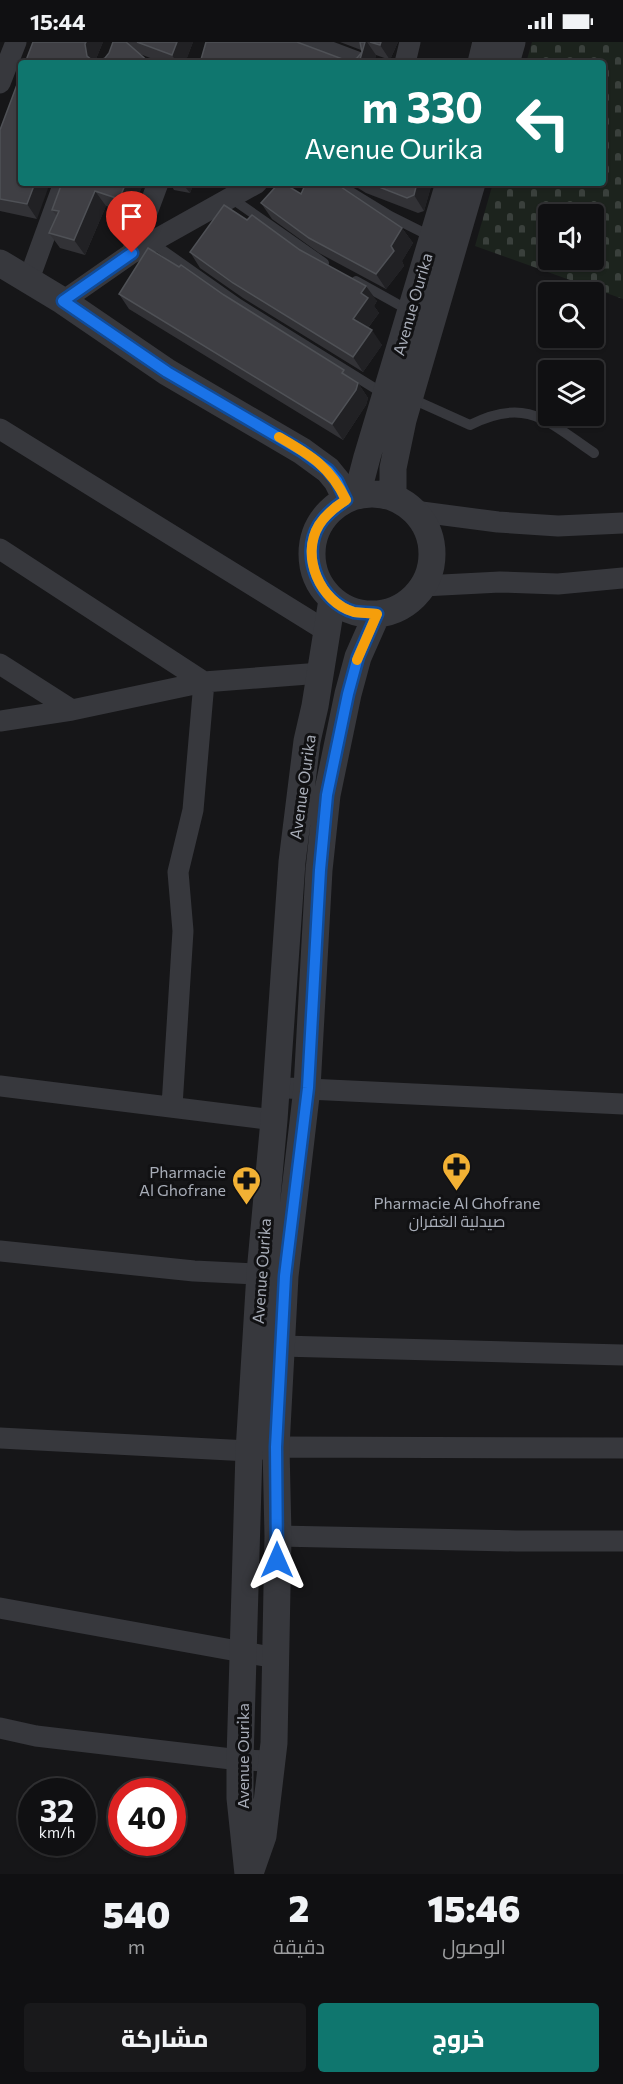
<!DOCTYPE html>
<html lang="ar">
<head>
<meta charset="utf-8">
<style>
  body { margin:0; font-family:Commissioner,Cairo,sans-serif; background:#19191b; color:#f1f3f6; direction:rtl; height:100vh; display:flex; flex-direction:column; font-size:22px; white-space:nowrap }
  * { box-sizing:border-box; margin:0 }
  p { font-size:20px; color:#9c9d9f }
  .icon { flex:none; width:33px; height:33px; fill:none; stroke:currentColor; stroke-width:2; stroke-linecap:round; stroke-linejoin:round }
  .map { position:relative; height:1832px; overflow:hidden; direction:ltr }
  .drawer { display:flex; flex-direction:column; background:#101012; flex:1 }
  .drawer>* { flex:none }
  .hud { position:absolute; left:18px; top:18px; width:588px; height:126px; border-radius:6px; box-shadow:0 2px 4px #0004,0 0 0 2px #303032; direction:rtl; background:#0f766e; color:#fff; overflow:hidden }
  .fabs { position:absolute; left:538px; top:162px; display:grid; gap:12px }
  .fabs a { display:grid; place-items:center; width:66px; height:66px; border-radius:6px; background:#101012; box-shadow:0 2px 4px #0004,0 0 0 2px #303032; font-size:30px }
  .speed { position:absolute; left:18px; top:1736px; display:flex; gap:12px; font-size:30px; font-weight:700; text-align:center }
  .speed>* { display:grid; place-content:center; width:78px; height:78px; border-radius:50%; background:#101012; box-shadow:0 2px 4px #0004,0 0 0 2px #303032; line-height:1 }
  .speed small { font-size:15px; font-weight:400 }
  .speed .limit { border:9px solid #d22; background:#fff; color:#111 }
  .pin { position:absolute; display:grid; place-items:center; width:51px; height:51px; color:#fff; margin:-62px -26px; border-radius:50% 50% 50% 0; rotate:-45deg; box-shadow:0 0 6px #0007 }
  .pin .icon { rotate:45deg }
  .me { position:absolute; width:66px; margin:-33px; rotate:0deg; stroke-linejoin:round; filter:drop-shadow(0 0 4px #0008) }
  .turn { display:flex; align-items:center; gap:21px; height:126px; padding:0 24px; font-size:27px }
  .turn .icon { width:78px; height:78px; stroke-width:2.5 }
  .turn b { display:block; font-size:42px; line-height:51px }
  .eta { display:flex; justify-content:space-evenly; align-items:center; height:102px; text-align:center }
  .eta b { font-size:36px; font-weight:800; line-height:42px }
  .primary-button { display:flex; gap:12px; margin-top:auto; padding:12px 24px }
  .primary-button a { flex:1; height:69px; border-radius:6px; background:#0f766e; color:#fff; font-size:24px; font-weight:800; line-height:69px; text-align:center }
  .primary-button a+a { background:#19191b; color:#f1f3f6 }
  .status { display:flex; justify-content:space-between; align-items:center; height:42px; padding:0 30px; background:#101012; direction:ltr }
  .status svg { height:16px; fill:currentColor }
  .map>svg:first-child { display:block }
  .cemetery { fill:url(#cemetery-stones); fill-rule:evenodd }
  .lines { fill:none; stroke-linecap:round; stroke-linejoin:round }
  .service { stroke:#37383d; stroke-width:10 }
  .minor { stroke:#37383d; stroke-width:21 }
  .tertiary { stroke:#37383d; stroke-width:27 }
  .wall { fill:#323236 }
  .shaded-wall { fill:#212124 }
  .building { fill:#3f3f44; stroke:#4f5156; stroke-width:1.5 }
  .route-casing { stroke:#114b97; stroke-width:15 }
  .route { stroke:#1a73e8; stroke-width:10 }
  .slow { stroke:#f59e0b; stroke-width:10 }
  .labels { text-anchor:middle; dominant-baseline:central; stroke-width:6; stroke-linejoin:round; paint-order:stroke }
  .street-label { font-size:16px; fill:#a8adb8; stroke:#111113 }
  .poi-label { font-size:16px; fill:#a8adb8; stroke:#111113; text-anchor:end }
</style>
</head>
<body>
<div class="status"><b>15:44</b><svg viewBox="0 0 49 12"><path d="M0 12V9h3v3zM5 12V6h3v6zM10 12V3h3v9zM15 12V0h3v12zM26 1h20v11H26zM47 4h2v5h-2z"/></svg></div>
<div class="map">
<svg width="623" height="1832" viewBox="0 0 623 1832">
  <defs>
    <pattern id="cemetery-stones" width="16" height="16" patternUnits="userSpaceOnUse" patternTransform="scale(1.5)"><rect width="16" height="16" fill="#1c231d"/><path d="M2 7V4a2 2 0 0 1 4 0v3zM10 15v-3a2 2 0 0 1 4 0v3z" fill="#3a403c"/></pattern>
  </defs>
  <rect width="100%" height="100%" fill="#161618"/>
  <path class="cemetery" d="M532,0H623V257L475,204L493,141H603V21H526ZM549,172H594V218H549Z"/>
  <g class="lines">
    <path class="service" d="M336,141L390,174L432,195
      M231,156L324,221
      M151,200L239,262L384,352
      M356,239L410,269
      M410,356L470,383C527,354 548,380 594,411"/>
    <path class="minor" d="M304,0L360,21
      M405,21L410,0
      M0,41L16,0
      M132,211L158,141
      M29,237L64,141
      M63,259L132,211L257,141
      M0,387L328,590
      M414,469L498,480L558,484L623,481
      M0,507L204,640L193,768L178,830L183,889L172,1064
      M423,544L500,540L558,542L623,536
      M0,622L72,668
      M0,679L72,668L204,640L321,631
      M0,1044L274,1078
      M276,1044L287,1046L623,1062
      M0,1209L194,1229L274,1233
      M281,1304L623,1313
      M0,1396L249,1409L276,1405L623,1406
      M278,1494L516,1499H623
      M0,1566L276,1616
      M0,1686L36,1694L240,1718L272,1719"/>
    <path class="tertiary" d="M481,21L486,0
      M506,21L512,0
      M0,221L63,259L167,330L302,409L328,428L337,439L346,457
      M312 512a60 60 0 1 1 120 0a60 60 0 1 1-120 0Z
      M357,453L367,415L449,141
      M393,455V426L403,378L472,141
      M250,1831L263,1794L274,1701L278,1494L276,1405L285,1234L307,1046L319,828L327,753L348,652L358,615L377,572
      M248,1832L240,1756V1718L249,1409L260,1231L274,1078L292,820L307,699L315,664L332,558"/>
  </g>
  <path class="wall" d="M33,0H103L96,17V18L99,19L105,16L109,11L113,0H193L185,21H163L140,12L150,21H25Z
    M340,0H398L390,18L376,13L374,21H200L345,18L351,19L357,16L362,10L361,8Z
    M0,88L37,177L0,169Z
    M62,141H144L129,172L106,164L85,213L60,206L49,191L57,174L52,168Z
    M170,141H194L190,151L174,148Z
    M350,141H432L424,169L418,171L366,151Z
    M301,152L402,186L413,201L402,219L404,224L386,247L319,211L272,177L261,161Z
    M247,178L300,208L377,259L374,264L379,271L368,286L382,303L363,330L243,256L200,226L190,210Z
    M119,252L224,253L358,341L368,356L366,363L343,398L129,267Z"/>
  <path class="shaded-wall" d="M86,0H103L96,17L97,21L87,14L85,2Z
    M177,0H193L185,21H177L172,13Z
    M365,0H367L376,13L374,21H359Z
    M381,0H398L390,18L380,3Z
    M35,141H50L37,177L27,162Z
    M126,141H144L129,172L119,157Z
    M182,141H194L190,151Z
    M417,141H432L424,169L414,153Z
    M95,149L106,164L85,213L74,198Z
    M402,186L413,201L402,219L404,224L386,247L376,232Z
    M366,244L377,259L374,264L379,271L363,292L353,277L361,251Z
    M372,288L382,303L363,330L353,315Z
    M358,341L368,356L366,363L343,398L332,382Z"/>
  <path class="building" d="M33,0H86L85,2L87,14L92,18L99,19L105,16L109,11L113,0H126L150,21H25Z
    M137,0H177L172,13Z
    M206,0H297L345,18L351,19L357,16L362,10L360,0H365L359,21H200Z
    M370,0H381L380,3Z
    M21,32V141H35L27,162L0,157V88Z
    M62,141H126L119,157L95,149L74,198L49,191L59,169L52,168Z
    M279,141H283L301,152L306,141H335L402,186L391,204L394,209L376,232L309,196L261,161Z
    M369,141H417L414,153L407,156Z
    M224,163L247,178L252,173L300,208L366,244L361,251L368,256L353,277L372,288L353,315L233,241L190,210Z
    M148,206L179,225L181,223L224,253L344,328L342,331L358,341L356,348L332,382L119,252Z"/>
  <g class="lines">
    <defs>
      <path id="route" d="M132,211L63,259L167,330L302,409L328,428L337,439L346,458C335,465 326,472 319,483C300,514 320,560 354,570C361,571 370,571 377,572L358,615L348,652L327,753L320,828L308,1046L285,1234L276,1405L277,1518"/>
    </defs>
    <use href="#route" class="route-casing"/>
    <use href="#route" class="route"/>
    <path class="slow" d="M279,395C310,413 330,424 346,458C335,465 326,472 319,483C300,514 320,560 354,570C361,571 370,571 377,572L357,618"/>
  </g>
  <defs>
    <symbol id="pharmacy-pin" viewBox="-11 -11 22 30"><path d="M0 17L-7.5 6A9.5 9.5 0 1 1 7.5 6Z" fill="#f2b134" stroke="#111113"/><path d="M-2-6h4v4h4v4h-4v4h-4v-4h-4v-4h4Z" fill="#111"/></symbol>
  </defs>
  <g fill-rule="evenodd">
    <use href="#pharmacy-pin" x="440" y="1108" width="33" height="45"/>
    <use href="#pharmacy-pin" x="230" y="1122" width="33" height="45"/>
  </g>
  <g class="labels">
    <g class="street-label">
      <text transform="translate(412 262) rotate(-74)">Avenue Ourika</text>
      <text transform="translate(302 745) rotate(-82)">Avenue Ourika</text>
      <text transform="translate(261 1229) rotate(-86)">Avenue Ourika</text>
      <text transform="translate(242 1714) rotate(-90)">Avenue Ourika</text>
    </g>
    <g class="poi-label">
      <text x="226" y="1129">Pharmacie<tspan x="226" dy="18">Al Ghofrane</tspan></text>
      <text x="457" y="1160" text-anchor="middle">Pharmacie Al Ghofrane<tspan x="457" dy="18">صيدلية الغفران</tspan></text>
    </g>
  </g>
</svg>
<div class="fabs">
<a><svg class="icon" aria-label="sound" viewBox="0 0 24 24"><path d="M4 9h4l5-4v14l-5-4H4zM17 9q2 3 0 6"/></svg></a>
<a><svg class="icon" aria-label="search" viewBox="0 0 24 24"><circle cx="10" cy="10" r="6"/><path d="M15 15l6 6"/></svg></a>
<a><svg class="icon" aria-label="layers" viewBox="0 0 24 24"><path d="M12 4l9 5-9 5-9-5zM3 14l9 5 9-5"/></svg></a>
</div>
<div class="speed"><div>32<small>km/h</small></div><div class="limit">40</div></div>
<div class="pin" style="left:132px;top:211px;background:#d93025"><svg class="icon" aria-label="arrive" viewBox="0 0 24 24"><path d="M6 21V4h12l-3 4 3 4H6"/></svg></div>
<svg class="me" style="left:277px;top:1518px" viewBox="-20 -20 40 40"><path d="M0-17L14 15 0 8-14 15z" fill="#1a73e8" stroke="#fff" stroke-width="4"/></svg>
<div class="hud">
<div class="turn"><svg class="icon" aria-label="left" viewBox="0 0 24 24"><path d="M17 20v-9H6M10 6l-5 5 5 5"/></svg><div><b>330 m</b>Avenue Ourika</div></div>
</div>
</div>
<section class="drawer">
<div class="eta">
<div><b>15:46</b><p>الوصول</p></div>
<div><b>2</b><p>دقيقة</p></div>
<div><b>540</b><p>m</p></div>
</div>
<div class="primary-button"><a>خروج</a><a>مشاركة</a></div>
</section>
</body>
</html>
